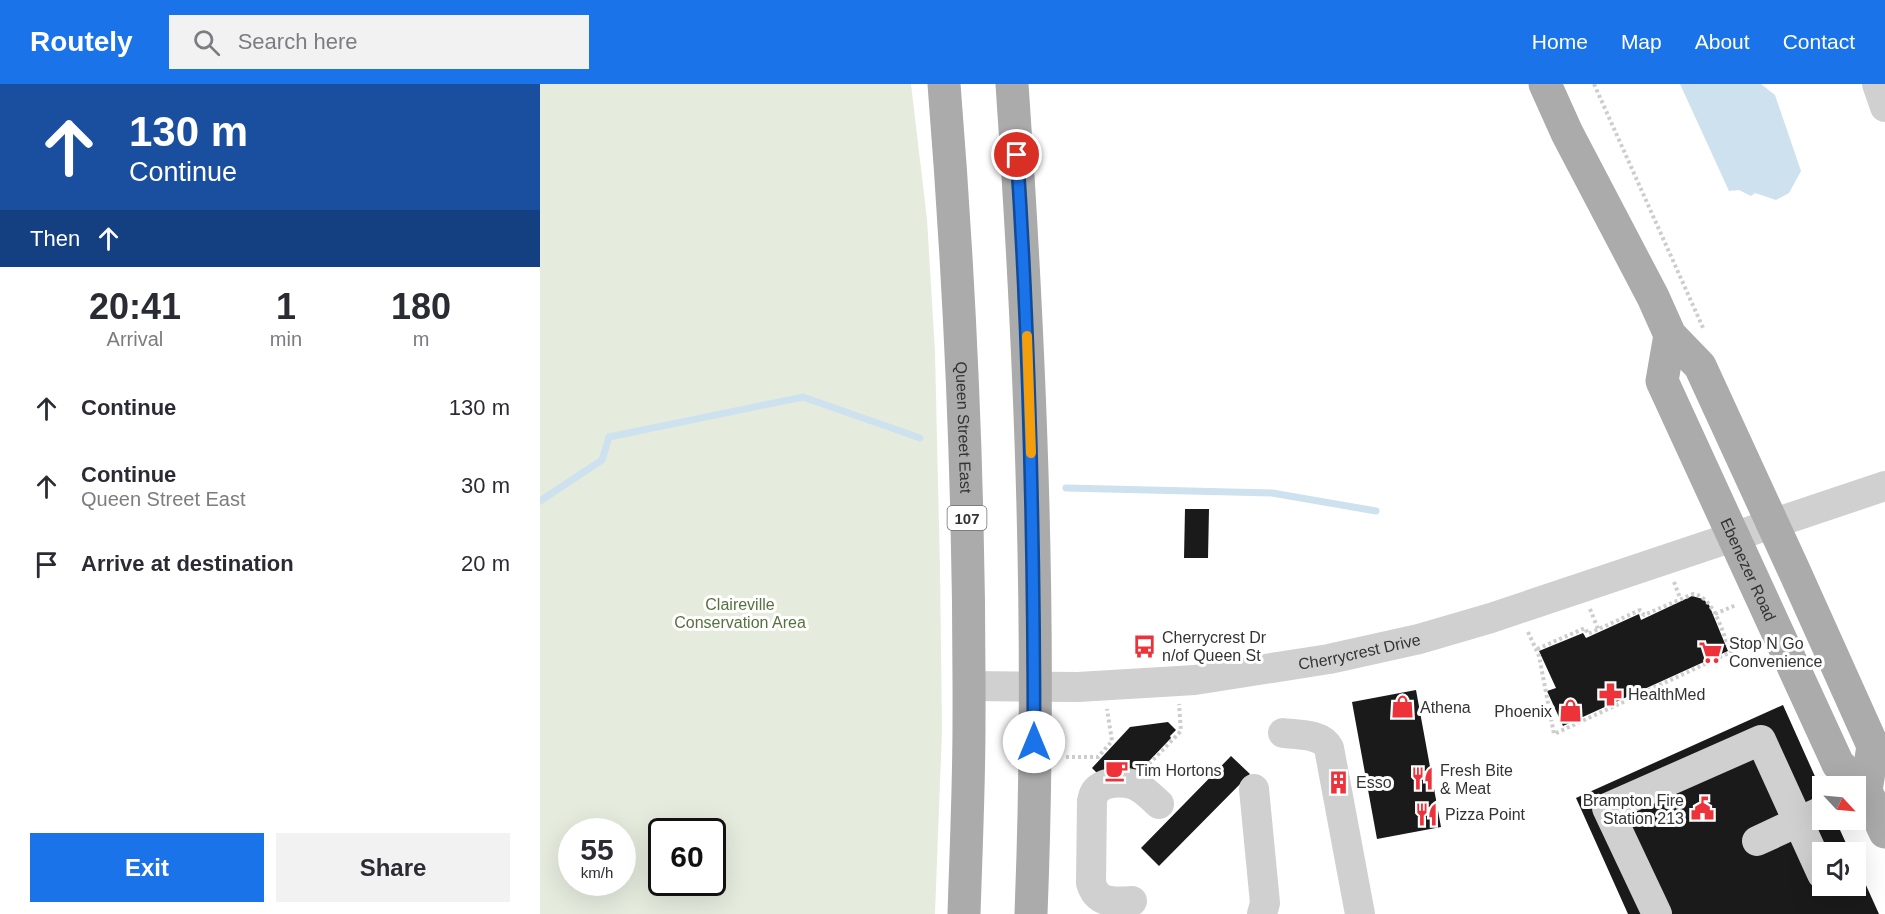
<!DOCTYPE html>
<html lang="en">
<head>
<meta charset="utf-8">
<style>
  body { margin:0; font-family:Arial,sans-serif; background:#f2f2f3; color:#2b2b33; height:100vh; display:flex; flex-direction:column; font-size:22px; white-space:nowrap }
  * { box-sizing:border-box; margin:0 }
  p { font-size:20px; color:#7c7c81 }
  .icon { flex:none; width:33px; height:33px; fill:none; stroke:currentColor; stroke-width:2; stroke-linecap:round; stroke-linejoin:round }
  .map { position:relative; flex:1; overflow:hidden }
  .drawer { display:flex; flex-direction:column; background:#fff; width:540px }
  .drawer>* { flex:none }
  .top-card { background:#1a4fa0; color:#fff; overflow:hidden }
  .needle { width:39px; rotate:116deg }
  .tools { position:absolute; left:1272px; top:692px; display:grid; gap:12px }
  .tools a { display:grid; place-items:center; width:54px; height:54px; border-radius:0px; background:#fff; box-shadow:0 6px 24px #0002; font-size:30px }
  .speed { position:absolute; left:18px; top:734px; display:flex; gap:12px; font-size:30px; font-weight:700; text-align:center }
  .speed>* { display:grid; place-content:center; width:78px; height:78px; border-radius:50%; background:#fff; box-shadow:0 6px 24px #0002; line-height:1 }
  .speed small { font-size:15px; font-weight:400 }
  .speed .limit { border:3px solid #111; border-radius:9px; background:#fff; color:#111 }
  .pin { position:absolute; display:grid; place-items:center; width:51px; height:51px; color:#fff; margin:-26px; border:3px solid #fff; border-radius:50%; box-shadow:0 2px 6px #0007 }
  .me { position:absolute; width:66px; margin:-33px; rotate:0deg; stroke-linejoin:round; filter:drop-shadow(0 0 4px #0008) }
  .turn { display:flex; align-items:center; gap:21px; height:126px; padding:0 30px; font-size:27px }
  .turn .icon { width:78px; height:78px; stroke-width:2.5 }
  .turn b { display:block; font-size:42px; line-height:51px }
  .then { display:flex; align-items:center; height:57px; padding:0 30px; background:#0003; gap:12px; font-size:22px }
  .eta { display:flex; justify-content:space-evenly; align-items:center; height:102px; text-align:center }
  .eta b { font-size:36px; font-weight:700; line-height:42px }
  .action { display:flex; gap:12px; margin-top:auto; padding:12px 30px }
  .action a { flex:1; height:69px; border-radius:0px; background:#1a73e8; color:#fff; font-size:24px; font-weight:700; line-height:69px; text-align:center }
  .action a+a { background:#f2f2f3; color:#2b2b33 }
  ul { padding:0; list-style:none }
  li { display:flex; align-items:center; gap:18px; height:78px; padding:0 30px }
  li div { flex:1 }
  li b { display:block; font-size:22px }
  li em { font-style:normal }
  header { display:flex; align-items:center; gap:36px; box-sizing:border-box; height:84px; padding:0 30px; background:#1a73e8; color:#fff }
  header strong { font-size:28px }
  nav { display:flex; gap:33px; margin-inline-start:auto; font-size:21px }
  .search { width:420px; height:54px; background:#f2f2f3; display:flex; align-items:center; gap:15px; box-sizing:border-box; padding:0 21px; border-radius:0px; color:#7c7c81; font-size:22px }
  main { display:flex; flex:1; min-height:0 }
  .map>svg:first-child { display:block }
  .green { fill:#e5ecde; fill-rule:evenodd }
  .water { fill:#cde1ef }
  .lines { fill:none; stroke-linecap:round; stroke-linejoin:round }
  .stream { stroke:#cde1ef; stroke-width:7 }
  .building { fill:#1a1a1a }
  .path { stroke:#cdcdcd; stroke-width:4; stroke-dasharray:3 3; stroke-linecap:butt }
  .minor { stroke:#d0d0d0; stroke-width:30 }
  .major { stroke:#ababab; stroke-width:33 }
  .route-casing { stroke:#114b97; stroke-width:15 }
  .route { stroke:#1a73e8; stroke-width:10 }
  .slow { stroke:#f59e0b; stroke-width:10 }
  .labels { text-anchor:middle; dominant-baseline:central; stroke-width:6; stroke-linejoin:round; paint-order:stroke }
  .shield { fill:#fff; stroke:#707070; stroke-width:1.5 }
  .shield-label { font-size:15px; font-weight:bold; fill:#333 }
  .street-label { font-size:16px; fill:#333; stroke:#fff }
  .park-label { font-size:16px; fill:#54723d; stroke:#fff }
  .poi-label { font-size:16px; fill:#333; stroke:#fff; text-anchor:start }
</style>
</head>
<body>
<header>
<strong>Routely</strong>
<div class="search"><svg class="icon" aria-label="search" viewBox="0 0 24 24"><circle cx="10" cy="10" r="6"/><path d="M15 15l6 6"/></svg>Search here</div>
<nav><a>Home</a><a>Map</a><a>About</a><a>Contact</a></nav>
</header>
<main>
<section class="drawer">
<div class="top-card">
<div class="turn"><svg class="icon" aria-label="ahead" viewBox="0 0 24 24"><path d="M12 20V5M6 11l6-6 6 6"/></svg><div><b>130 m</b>Continue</div></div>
<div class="then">Then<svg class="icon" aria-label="ahead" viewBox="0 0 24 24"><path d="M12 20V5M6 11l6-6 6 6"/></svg></div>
</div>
<div class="eta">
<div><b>20:41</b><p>Arrival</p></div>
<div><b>1</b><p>min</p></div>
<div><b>180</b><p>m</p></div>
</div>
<ul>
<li><svg class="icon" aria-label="ahead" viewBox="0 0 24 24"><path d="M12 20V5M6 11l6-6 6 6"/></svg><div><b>Continue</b></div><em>130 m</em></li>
<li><svg class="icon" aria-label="ahead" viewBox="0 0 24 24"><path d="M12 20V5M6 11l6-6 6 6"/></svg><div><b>Continue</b><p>Queen Street East</p></div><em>30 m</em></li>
<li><svg class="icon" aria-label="arrive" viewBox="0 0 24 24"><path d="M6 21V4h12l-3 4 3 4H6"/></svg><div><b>Arrive at destination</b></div><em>20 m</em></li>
</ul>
<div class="action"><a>Exit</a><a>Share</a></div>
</section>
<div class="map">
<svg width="1345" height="830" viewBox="0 0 1345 830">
  <rect width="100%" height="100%" fill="#fff"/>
  <path class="green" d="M0,0H371L387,135L395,268L400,484L402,647L395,830H0ZM32,747H82V798H32ZM122,747H172V798H122Z"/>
  <path class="water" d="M1140,0H1221L1235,11L1261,87L1249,109L1236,116L1215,109L1211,112L1199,106L1189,107Z"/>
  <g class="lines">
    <path class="stream" d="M526,404L732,409L836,427
      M0,417L62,376L69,353L263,313L380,354"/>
  </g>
  <path class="building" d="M645,425H669L668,474H644Z
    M1152,512L1163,515L1169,521L1188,567L1023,642L1007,607L1016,604L999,567L1043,549L1046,554L1099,530L1101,536Z
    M876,606L901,743L837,755L812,618Z
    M1243,621L1282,708V735H1295L1310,768H1282V801H1316V779L1339,830H1088L1036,714Z
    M628,638L636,646L630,652L631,654L593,694L561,693L552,684L590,643Z
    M691,672L710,690L619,782L601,764Z"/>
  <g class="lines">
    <path class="path" d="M1054,0L1164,246
      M1134,498L1140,514
      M1050,525L1058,545
      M1175,530L1196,521
      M988,548L999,572L1014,650L1191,568C1183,551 1174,512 1153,510L1104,531L1100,526L1048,550L1045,544L997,565
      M526,673H558L572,657L567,625
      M609,680L641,647L639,620"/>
    <g class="minor">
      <path d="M1337,0L1345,23"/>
      <path id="s1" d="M429,602L538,603L655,596L789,575L879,555L951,534L1345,402"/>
      <path d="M743,649C758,651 781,649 789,664L820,830"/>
      <path d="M714,705L725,819L722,830"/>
      <path d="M1217,757L1282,727"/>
      <path d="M592,817C573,818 557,820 551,799L552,717C553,714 553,711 555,708C564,696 589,696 600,704C607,708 613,715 619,720"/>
      <path d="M1117,830L1067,724L1221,656L1282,790"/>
    </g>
    <g class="major">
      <path id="s2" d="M404,0C421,213 430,426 429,639C429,703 426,766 424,830"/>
      <path d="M472,0C491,276 502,553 491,830"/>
      <path d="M1005,0L1027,49L1113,213L1130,251L1160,282L1252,482L1333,662L1326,707"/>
      <path id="s3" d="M1130,251L1122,297L1298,680L1326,707L1345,748"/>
    </g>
  </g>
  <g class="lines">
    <defs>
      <path id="route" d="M477,71C490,267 494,462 494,658"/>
    </defs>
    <use href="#route" class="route-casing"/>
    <use href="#route" class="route"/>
    <path class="slow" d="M487,252L491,369"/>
  </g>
  <defs>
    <symbol id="bus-bare" viewBox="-9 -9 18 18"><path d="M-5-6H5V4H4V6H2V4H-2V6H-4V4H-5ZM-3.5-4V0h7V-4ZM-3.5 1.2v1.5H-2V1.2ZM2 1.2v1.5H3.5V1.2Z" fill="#ed323a" stroke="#fff" stroke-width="2.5" paint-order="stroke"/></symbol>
    <symbol id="supermarket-bare" viewBox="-9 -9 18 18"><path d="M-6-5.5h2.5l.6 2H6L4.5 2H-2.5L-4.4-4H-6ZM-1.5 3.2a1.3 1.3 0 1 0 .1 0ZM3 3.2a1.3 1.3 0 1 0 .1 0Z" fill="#ed323a" stroke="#fff" stroke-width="2.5" paint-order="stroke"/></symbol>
    <symbol id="pharmacy-bare" viewBox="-9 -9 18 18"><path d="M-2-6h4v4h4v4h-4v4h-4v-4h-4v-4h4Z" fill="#ed323a" stroke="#fff" stroke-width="2.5" paint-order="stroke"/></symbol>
    <symbol id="shop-bare" viewBox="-9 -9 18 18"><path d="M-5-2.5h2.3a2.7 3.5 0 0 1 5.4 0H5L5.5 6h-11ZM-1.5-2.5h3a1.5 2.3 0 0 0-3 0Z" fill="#ed323a" stroke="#fff" stroke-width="2.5" paint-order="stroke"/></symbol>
    <symbol id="cafe-bare" viewBox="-9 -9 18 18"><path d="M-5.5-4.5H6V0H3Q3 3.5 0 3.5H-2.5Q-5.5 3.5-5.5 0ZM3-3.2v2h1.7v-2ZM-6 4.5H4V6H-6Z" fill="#ed323a" stroke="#fff" stroke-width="2.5" paint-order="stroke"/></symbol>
    <symbol id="restaurant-bare" viewBox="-9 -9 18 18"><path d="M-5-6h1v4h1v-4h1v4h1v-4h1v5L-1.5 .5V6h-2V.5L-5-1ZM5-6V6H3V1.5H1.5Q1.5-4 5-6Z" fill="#ed323a" stroke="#fff" stroke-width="2.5" paint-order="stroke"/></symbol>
    <symbol id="building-bare" viewBox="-9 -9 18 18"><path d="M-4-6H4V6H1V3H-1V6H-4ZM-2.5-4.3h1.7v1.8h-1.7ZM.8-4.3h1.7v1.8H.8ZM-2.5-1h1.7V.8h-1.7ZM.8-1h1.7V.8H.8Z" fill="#ed323a" stroke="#fff" stroke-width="2.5" paint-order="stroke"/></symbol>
    <symbol id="civic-bare" viewBox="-9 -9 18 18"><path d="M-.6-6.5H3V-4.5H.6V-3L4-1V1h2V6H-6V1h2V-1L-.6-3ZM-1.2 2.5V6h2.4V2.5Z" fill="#ed323a" stroke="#fff" stroke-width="2.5" paint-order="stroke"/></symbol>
  </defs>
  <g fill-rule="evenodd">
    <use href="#bus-bare" x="588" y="546" width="33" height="33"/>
    <use href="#supermarket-bare" x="1154" y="552" width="33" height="33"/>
    <use href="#pharmacy-bare" x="1054" y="594" width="33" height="33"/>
    <use href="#shop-bare" x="846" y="606" width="33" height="33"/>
    <use href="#shop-bare" x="1014" y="610" width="33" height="33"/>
    <use href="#cafe-bare" x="560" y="670" width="33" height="33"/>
    <use href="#restaurant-bare" x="866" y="678" width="33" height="33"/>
    <use href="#building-bare" x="782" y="682" width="33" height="33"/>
    <use href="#civic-bare" x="1146" y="708" width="33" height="33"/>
    <use href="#restaurant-bare" x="870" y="714" width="33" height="33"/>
  </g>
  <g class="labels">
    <rect class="shield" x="407.5" y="422" width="39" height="24" rx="4.5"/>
    <g class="shield-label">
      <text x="427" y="434">107</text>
    </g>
    <g class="street-label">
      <text stroke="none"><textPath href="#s2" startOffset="344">Queen Street East</textPath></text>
      <text stroke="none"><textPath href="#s3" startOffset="254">Ebenezer Road</textPath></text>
      <text stroke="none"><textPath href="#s1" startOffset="393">Cherrycrest Drive</textPath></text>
    </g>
    <g class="park-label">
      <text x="200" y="520">Claireville<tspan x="200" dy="18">Conservation Area</tspan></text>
    </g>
    <g class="poi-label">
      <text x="622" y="553">Cherrycrest Dr<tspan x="622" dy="18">n/of Queen St</tspan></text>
      <text x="1189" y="559">Stop N Go<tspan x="1189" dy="18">Convenience</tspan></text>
      <text x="1088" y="610">HealthMed</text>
      <text x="880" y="623">Athena</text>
      <text x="1012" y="627" text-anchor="end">Phoenix</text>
      <text x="595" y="686">Tim Hortons</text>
      <text x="900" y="686">Fresh Bite<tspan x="900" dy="18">&amp; Meat</tspan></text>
      <text x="816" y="698">Esso</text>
      <text x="1144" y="716" text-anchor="end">Brampton Fire<tspan x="1144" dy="18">Station 213</tspan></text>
      <text x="905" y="730">Pizza Point</text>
    </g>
  </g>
</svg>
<div class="tools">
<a><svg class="needle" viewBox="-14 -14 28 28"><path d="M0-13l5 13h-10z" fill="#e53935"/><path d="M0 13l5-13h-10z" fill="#7c7c81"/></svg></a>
<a><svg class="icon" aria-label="sound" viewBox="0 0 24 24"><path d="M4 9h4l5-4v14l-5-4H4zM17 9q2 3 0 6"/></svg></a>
</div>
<div class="speed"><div>55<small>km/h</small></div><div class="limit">60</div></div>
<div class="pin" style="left:477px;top:71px;background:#d93025"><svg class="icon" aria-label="arrive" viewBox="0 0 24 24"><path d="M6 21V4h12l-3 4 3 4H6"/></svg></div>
<svg class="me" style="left:494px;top:658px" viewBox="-20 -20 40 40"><circle r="19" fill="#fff"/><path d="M0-13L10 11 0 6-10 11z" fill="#1a73e8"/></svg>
</div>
</main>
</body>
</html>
